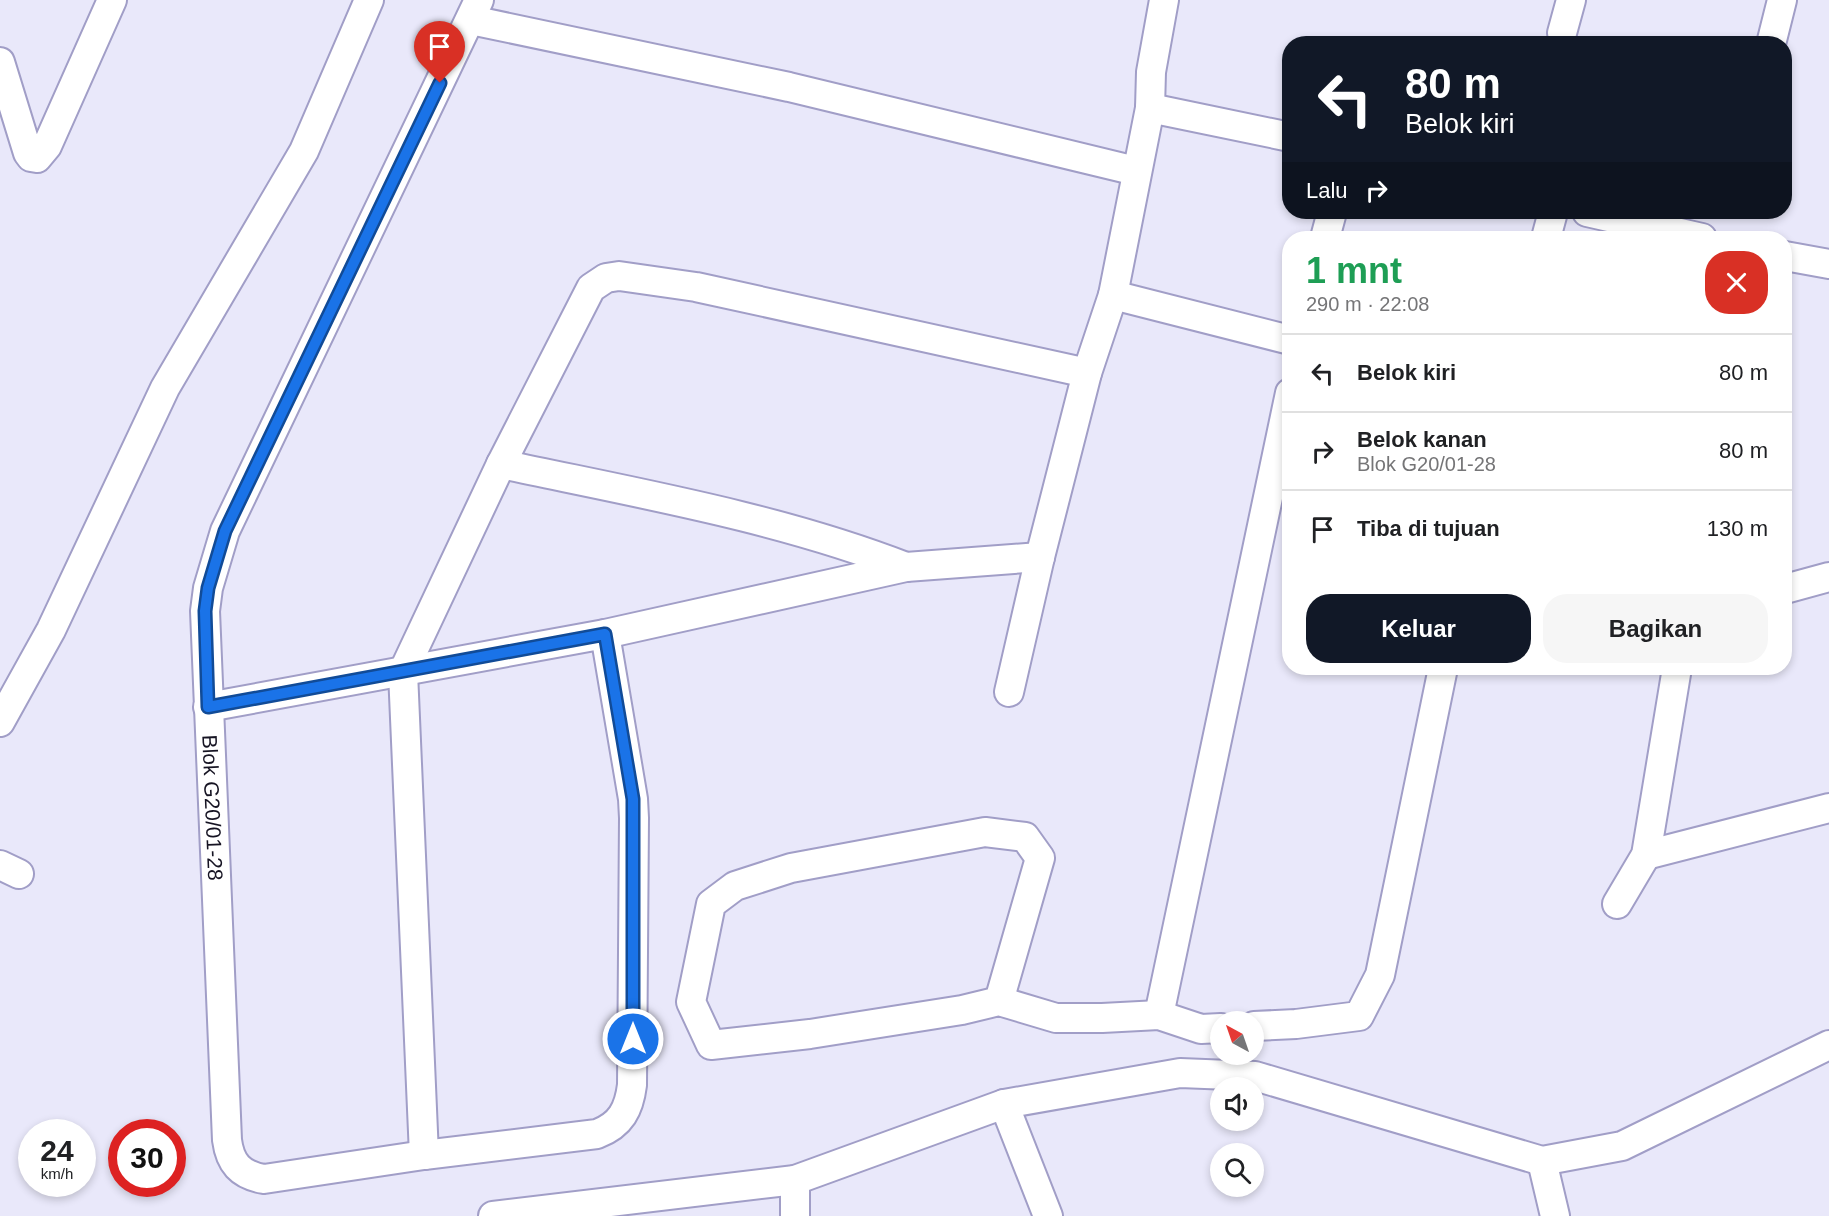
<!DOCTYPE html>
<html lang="id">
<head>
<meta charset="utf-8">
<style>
  body { margin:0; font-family:Helvetica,sans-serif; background:#f6f6f6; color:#202124; height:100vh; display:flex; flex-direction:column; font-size:22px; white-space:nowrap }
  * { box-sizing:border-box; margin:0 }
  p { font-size:20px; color:#757577 }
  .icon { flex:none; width:33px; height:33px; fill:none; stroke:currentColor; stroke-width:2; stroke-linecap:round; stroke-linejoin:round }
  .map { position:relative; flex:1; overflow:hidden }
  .panel { position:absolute; left:1282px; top:231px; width:510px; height:444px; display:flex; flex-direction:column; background:#fff; border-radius:24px; box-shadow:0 3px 9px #0003 }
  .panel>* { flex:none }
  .banner { position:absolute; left:1282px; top:36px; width:510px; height:183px; border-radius:24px; box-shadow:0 3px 9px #0003; background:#111827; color:#fff; overflow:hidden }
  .needle { width:39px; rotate:320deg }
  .tools { position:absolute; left:1210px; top:1011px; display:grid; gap:12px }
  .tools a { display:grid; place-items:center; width:54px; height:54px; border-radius:50%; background:#fff; box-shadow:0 3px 9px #0003; font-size:30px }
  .speed { position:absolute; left:18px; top:1119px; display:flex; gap:12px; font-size:30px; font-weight:700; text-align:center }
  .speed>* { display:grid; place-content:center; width:78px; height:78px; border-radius:50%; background:#fff; box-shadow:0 3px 9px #0003; line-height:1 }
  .speed small { font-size:15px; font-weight:400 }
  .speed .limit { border:9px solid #d22; background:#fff; color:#111 }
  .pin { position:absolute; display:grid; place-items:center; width:51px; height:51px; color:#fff; margin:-62px -26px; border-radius:50% 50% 50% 0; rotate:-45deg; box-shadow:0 0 6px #0007 }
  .pin .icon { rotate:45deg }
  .me { position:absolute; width:66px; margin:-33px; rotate:0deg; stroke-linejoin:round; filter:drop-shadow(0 0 4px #0008) }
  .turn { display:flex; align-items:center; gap:21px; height:126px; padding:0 24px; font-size:27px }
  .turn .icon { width:78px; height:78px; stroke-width:2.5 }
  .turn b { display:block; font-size:42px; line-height:51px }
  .then { display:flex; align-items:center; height:57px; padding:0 24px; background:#0003; gap:12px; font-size:22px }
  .round { display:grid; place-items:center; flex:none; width:63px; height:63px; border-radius:24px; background:#f6f6f6 }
  .overview { display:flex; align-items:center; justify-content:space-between; height:102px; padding:0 24px }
  h1 { font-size:36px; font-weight:700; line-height:45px; color:#1e9e55 }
  .cta { display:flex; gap:12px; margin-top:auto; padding:12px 24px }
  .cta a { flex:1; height:69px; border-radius:24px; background:#111827; color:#fff; font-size:24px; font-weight:700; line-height:69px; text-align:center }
  .cta a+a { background:#f6f6f6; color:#202124 }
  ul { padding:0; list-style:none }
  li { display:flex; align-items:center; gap:18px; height:78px; padding:0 24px; border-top:2px solid #e0e0e0 }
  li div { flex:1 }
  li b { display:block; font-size:22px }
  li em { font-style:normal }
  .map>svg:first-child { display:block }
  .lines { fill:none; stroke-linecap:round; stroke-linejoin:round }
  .street-casing { stroke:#a19ec7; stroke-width:32 }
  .street { stroke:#fff; stroke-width:28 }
  .route-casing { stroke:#114b97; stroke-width:15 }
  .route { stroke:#1a73e8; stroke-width:10 }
  .labels { text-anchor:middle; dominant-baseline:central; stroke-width:5; stroke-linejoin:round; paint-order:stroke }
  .street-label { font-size:21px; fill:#161423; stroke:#fff }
</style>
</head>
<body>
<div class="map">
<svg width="1829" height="1216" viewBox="0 0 1829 1216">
  <rect width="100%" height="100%" fill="#e9e8fa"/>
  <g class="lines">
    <defs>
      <g id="street">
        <path id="s1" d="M479,0L225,531L208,588L205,611L227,1140C230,1163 240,1175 264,1179L424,1155L597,1134C621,1125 629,1109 632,1085L634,818L633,799L605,634"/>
        <path d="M471,20L789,87L1136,171"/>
        <path d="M1562,33L1571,0"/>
        <path d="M1771,44L1782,0"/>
        <path d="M0,62L28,153L31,157L37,158L47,146L112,0"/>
        <path d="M1150,108L1290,137"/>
        <path d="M1587,212L1702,238"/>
        <path d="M1325,238L1332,212"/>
        <path d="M1546,238L1553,212"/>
        <path d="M1785,256L1829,264"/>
        <path d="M1113,295L1290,340"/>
        <path d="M501,464C636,493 777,517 906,567"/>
        <path d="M1785,589L1829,577"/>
        <path d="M1009,692L1040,557L1087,373L1113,295L1150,108L1151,72L1164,0"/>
        <path d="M208,707L605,634L906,567L1040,557"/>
        <path d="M0,722L51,630L165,388L304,151L369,0"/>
        <path d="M1646,855L1829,808"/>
        <path d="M0,865L19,874"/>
        <path d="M1617,904L1646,855L1677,668"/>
        <path d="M999,1001L1040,858L1025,837L985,832L791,868L735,886L711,904L691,1002L711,1045L810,1034L962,1010L999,1001L1056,1018H1102L1159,1015L1201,1029L1221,1028"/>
        <path d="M1159,1015L1290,393"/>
        <path d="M1254,1026L1296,1024L1359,1016L1380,975L1443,668"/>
        <path d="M1004,1104L1048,1216"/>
        <path d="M424,1155L403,672L501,464L591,288L606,278L619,276L696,287L1087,373"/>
        <path d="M1542,1161L1555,1216"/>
        <path d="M493,1216L795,1180L1004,1104L1180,1073L1255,1076L1542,1161L1622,1146L1829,1045"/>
        <path d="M795,1216V1180"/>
      </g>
    </defs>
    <use href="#street" class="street-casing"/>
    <use href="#street" class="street"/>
  </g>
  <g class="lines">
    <defs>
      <path id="route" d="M440,83L225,531L208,588L205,611L208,707L605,634L633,799V1039"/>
    </defs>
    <use href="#route" class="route-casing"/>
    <use href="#route" class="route"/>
  </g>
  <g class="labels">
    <g class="street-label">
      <text stroke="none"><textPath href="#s1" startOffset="868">Blok G20/01-28</textPath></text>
    </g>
  </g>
</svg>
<div class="tools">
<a><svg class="needle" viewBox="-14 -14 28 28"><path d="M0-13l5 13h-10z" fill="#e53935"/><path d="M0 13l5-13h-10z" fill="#757577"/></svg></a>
<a><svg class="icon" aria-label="sound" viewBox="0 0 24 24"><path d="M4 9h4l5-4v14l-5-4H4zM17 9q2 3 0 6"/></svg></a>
<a><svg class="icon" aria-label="search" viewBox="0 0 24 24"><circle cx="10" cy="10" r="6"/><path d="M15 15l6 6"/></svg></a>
</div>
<div class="speed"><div>24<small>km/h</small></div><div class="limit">30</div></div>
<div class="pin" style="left:440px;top:83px;background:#d93025"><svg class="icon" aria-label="arrive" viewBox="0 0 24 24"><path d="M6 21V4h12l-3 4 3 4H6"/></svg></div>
<svg class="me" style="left:633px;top:1039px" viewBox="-20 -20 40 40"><circle r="17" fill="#1a73e8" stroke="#fff" stroke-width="3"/><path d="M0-11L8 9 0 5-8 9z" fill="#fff"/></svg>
<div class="banner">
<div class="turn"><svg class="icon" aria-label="left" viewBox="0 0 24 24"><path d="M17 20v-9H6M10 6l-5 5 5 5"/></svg><div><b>80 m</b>Belok kiri</div></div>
<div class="then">Lalu<svg class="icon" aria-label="right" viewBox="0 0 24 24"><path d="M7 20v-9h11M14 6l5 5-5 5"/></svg></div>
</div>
<section class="panel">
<div class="overview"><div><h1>1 mnt</h1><p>290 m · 22:08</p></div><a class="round" style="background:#d93025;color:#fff"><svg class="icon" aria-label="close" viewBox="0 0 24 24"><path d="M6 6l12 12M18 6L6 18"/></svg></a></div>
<ul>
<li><svg class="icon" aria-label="left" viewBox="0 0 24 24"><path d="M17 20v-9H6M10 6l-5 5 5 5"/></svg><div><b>Belok kiri</b></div><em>80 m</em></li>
<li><svg class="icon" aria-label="right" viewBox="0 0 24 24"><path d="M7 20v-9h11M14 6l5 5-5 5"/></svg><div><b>Belok kanan</b><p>Blok G20/01-28</p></div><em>80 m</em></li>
<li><svg class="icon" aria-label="arrive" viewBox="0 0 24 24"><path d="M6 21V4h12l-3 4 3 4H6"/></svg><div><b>Tiba di tujuan</b></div><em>130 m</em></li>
</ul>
<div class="cta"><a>Keluar</a><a>Bagikan</a></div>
</section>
</div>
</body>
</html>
